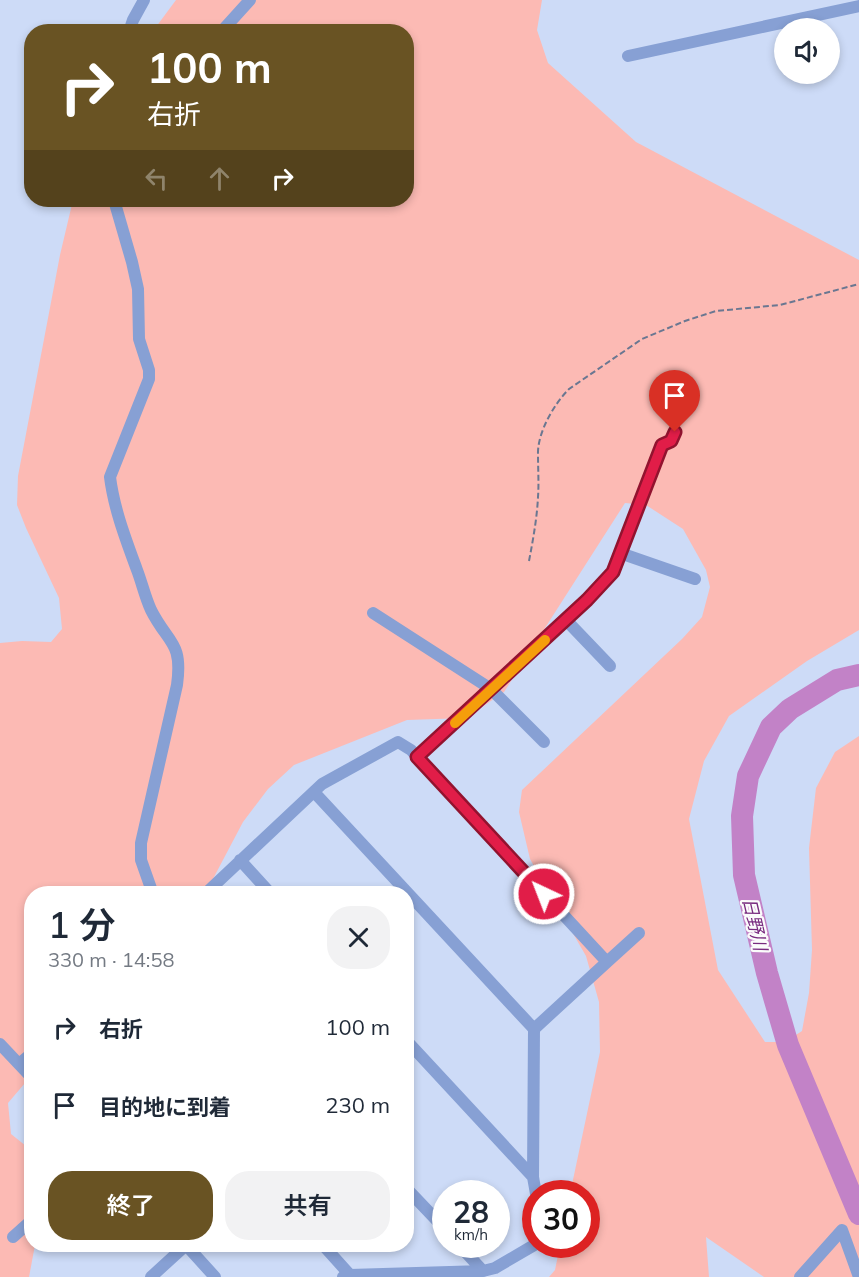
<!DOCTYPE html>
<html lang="ja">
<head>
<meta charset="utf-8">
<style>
  body { margin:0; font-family:Mulish,"Noto Sans JP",sans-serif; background:#f2f2f3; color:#1f2937; height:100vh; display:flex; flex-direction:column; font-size:22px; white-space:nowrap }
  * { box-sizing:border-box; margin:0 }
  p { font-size:20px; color:#747a83 }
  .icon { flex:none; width:33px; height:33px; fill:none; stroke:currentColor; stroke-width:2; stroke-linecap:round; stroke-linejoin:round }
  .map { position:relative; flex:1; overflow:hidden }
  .sheet { position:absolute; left:24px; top:886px; width:390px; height:366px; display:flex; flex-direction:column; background:#fff; border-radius:24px; box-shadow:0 3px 9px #0003 }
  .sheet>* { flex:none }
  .guide { position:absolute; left:24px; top:24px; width:390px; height:183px; border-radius:24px; box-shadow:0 3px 9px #0003; background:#695323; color:#fff; overflow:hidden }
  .tools { position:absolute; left:774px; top:18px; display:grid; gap:12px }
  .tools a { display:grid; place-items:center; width:66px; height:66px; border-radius:50%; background:#fff; box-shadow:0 3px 9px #0003; font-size:30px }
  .speed { position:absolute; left:432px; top:1180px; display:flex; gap:12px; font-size:30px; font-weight:700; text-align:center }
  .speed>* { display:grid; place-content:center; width:78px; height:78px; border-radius:50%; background:#fff; box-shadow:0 3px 9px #0003; line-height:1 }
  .speed small { font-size:15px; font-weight:400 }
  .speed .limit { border:9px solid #d22; background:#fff; color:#111 }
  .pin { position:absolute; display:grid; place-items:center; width:51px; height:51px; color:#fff; margin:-62px -26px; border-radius:50% 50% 50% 0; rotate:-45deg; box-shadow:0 0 6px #0007 }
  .pin .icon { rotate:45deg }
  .me { position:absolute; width:66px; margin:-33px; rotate:317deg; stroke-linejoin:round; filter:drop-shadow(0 0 4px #0008) }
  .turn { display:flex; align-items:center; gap:21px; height:126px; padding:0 24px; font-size:27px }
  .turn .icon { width:78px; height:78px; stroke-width:2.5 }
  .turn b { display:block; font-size:42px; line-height:51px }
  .lanes { display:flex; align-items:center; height:57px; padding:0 24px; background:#0003; justify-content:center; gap:30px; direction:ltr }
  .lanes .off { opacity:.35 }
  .round { display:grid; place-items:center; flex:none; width:63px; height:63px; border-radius:24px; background:#f2f2f3 }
  .overview { display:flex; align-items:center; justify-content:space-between; height:102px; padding:0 24px }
  h1 { font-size:36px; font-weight:600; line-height:45px }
  .button { display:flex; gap:12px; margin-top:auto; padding:12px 24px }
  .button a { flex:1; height:69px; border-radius:24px; background:#695323; color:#fff; font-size:24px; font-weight:600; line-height:69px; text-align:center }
  .button a+a { background:#f2f2f3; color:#1f2937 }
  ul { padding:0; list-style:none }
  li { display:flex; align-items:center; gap:18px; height:78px; padding:0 24px }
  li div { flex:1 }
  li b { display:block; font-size:22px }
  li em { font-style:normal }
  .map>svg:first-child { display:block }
  .green { fill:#fcbab4 }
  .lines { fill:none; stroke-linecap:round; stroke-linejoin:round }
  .river { stroke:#c282c7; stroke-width:22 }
  .path { stroke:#6a7791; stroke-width:2; stroke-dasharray:6 3; stroke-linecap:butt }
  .minor { stroke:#87a0d4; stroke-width:12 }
  .route-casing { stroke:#92132f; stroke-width:15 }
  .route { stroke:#e11d48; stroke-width:10 }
  .slow { stroke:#f59e0b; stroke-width:10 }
  .labels { text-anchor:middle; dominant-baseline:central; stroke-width:4.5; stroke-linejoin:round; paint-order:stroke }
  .water-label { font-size:18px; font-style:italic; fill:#782b7f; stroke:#fbfbfb }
</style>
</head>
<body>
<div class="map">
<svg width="859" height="1277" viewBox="0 0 859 1277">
  <rect width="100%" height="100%" fill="#cddbf7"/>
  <path class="green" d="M176,0H542L537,30L548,63L636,142L859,260V630L807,661L729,716L704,761L689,819L718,970L765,1042H785L802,1031L809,993L812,950L809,848L816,788L835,752L859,736V1277H764L706,1237L709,1277H549L555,1270L560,1245H586V1194H570L600,1052L599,1002L586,956L530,859L519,812L522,790L682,639L702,617L710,587L706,570L683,529L646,505L625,503L504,692L466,718L407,720L294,765L268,789L243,822L205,894H32L31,1076L8,1103L11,1134L31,1150L32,1245H35L29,1277H0V643L22,641L51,642L62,629L59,598L26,528L17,505L18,476L60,255L73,200H406V32L153,31Z"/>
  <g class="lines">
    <path class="river" d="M859,675L837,680L790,709L771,727L748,776L742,816L744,875L767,973L788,1045L859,1214"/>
    <path class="path" d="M529,561C533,540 537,518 538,497C539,483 538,469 538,455C537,433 554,404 569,389L642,339L685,321L716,311L780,305L859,284"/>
    <path class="minor" d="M129,32L133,20L144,0
      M221,32L250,0
      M628,56L859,6
      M114,200L132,262L138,289L139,339L149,370V379L110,477C114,509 126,540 137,570C142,583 145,597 151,610C168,644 183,641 177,685L141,843V860L153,894
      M620,553L695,579
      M373,613L491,689L544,742
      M566,620L610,666
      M417,757L587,600L613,572L662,445L671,441L675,432
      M314,792L534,1029L533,1177L536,1194
      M240,860L271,894
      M205,894L322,784L398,742L411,750L607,962L534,1029
      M607,962L639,933
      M406,1040L533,1177
      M0,1044L32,1078
      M19,1064L32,1053
      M406,1188L446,1230
      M13,1237L32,1220
      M186,1245L215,1277
      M323,1245L350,1275
      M459,1245L483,1271
      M151,1277L186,1245
      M343,1277L350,1275L483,1271L495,1268L536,1244
      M800,1277L842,1230L859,1277"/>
  </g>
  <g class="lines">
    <defs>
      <path id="route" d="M544,894L417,757L587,600L613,572L662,445L671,441L675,432"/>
    </defs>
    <use href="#route" class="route-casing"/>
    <use href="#route" class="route"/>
    <path class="slow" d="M455,723L545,640"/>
  </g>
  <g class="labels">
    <g class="water-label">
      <text transform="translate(755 924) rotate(77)">日野川</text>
    </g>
  </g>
</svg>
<div class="tools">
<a><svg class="icon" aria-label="sound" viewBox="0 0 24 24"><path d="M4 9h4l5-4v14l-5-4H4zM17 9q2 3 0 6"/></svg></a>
</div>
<div class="speed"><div>28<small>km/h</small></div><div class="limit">30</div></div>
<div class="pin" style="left:675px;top:432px;background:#d93025"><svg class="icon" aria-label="arrive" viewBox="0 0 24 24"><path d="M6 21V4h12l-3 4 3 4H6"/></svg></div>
<svg class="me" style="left:544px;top:894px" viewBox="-20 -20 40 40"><circle r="17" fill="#e11d48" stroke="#fff" stroke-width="3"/><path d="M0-11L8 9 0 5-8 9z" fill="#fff"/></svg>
<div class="guide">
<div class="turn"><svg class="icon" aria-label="right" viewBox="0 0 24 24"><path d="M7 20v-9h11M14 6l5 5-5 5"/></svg><div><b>100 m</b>右折</div></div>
<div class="lanes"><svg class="icon off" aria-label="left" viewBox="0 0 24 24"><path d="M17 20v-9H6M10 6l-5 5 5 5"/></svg><svg class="icon off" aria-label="ahead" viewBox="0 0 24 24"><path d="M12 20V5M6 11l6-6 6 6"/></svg><svg class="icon" aria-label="right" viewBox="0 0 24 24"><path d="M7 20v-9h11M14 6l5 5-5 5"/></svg></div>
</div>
<section class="sheet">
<div class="overview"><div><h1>1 分</h1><p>330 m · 14:58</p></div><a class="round"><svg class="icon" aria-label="close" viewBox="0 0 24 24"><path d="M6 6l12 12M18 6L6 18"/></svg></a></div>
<ul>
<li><svg class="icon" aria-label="right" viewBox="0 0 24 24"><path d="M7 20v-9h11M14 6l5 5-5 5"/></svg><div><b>右折</b></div><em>100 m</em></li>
<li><svg class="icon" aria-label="arrive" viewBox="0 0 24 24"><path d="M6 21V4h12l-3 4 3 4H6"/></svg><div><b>目的地に到着</b></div><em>230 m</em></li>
</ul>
<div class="button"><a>終了</a><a>共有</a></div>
</section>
</div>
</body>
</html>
